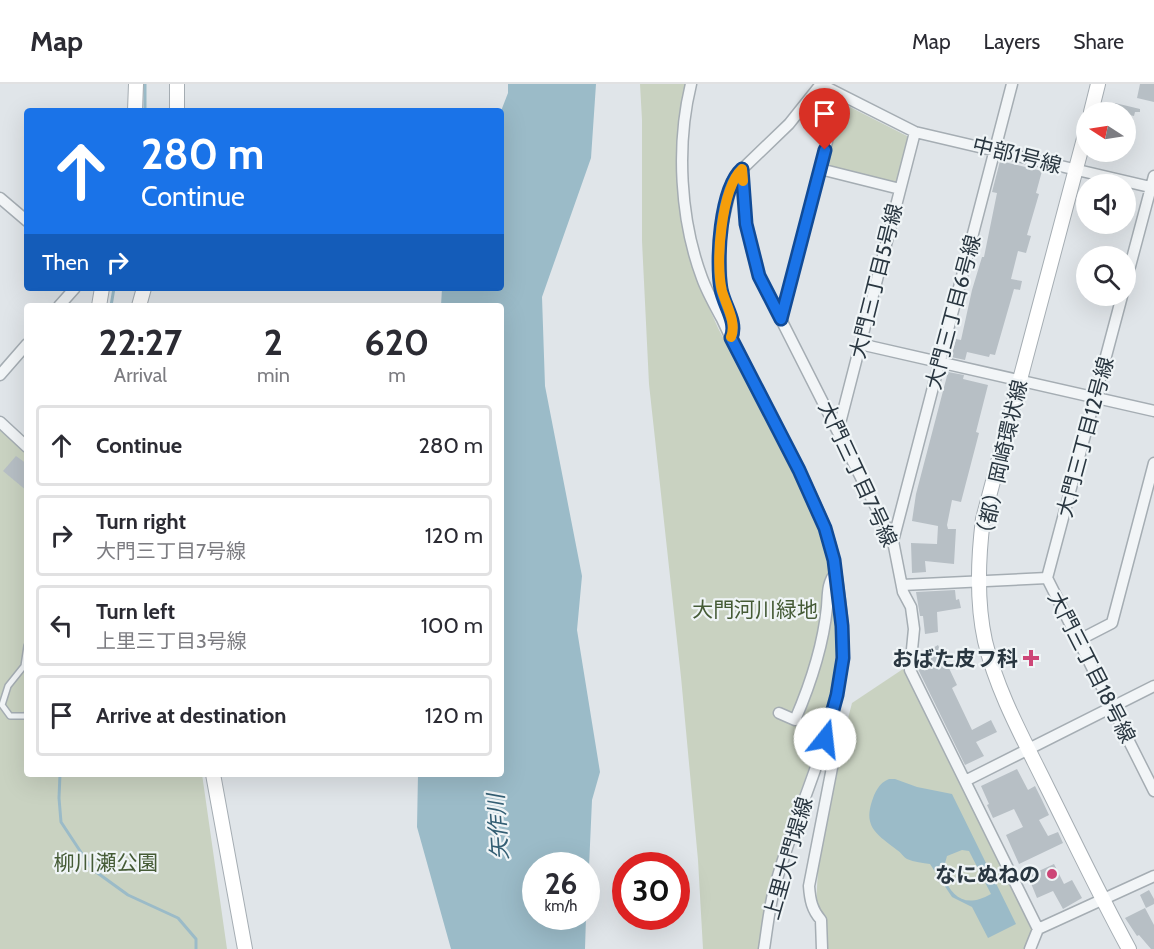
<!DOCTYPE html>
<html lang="en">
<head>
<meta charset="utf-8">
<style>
  body { margin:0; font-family:Cabin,"Noto Sans JP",sans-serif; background:#f7f7f7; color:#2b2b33; height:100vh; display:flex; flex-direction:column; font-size:22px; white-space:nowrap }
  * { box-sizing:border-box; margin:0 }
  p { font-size:20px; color:#7c7c81 }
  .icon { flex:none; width:33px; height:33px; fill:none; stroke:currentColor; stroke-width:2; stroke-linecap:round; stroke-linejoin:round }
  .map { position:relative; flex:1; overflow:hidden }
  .sheet { position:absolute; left:24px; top:219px; width:480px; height:474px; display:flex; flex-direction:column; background:#fff; border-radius:6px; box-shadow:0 6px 24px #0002 }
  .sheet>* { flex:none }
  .top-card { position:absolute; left:24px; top:24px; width:480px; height:183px; border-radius:6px; box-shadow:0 6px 24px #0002; background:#1a73e8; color:#fff; overflow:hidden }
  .needle { width:39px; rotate:282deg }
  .tools { position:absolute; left:1076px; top:18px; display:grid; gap:12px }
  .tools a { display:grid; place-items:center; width:60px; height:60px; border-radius:50%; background:#fff; box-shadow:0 6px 24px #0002; font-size:30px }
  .speed { position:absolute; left:522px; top:768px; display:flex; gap:12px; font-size:30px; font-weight:700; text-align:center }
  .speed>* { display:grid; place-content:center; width:78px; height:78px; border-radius:50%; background:#fff; box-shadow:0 6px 24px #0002; line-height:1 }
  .speed small { font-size:15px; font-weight:400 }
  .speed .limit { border:9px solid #d22; background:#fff; color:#111 }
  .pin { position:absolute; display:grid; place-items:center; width:51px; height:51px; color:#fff; margin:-62px -26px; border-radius:50% 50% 50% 0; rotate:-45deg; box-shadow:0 0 6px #0007 }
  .pin .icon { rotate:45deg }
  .me { position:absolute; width:66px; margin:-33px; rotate:16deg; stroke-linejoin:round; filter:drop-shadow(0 0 4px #0008) }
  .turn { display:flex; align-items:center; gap:21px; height:126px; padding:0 18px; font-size:27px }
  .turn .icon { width:78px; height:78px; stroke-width:2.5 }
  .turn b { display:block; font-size:42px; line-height:51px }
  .then { display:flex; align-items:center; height:57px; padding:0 18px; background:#0003; gap:12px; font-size:22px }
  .eta { display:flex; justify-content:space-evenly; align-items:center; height:102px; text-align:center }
  .eta b { font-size:36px; font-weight:700; line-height:42px }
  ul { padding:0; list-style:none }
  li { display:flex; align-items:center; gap:18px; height:81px; margin:0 12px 9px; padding:0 6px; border:3px solid #e1e1e2; border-radius:6px }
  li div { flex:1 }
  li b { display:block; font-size:22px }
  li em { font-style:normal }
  header { display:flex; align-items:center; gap:36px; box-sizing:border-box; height:84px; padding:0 30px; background:#fff; border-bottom:2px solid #e1e1e2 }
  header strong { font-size:28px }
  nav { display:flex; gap:33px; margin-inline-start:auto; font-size:21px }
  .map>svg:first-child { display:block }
  .green { fill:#c9d2c1 }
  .water { fill:#9bbbc8; fill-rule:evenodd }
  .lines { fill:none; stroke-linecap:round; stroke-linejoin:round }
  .stream { stroke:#9bbbc8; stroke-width:3 }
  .building { fill:#b7bfc5 }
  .lane-casing { stroke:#a5adb3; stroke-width:8 }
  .street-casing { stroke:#a5adb3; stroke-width:13 }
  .secondary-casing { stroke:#a5adb3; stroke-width:16 }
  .lane { stroke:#f2f5f7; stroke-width:5 }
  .street { stroke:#f2f5f7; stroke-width:10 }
  .secondary { stroke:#fff; stroke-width:14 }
  .route-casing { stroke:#114b97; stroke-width:15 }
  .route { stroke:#1a73e8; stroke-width:10 }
  .slow { stroke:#f59e0b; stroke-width:10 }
  .poi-dot { fill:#cd4677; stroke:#eff4f6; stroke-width:2 }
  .labels { text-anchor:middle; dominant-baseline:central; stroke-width:4.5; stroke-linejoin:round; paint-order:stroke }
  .street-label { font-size:21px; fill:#293640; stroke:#eff4f6 }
  .park-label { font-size:21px; fill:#455b36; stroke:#eff4f6 }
  .poi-label { font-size:21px; font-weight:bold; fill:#293640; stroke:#eff4f6; text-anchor:end }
  .water-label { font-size:22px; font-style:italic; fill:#335e73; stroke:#eff4f6 }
</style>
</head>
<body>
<header>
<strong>Map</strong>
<nav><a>Map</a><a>Layers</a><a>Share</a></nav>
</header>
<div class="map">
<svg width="1154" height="865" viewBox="0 0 1154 865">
  <rect width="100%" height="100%" fill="#e0e5e9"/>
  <path class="green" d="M640,0H686L679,43L691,176L703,210L718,244L812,427L828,477L834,504L838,546L832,608L820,653L778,771L777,787L770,807L758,865H703L698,776L681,593L649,300L642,157V36Z
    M844,20L907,52L909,55L897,99L829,84L826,80L841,22Z
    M0,339L27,365V690H202L227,865H0Z
    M906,583L1033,846L1026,865H825L827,842L825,831L818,827L816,822L819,766L830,704L852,619Z"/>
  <path class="water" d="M508,0H596L591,74L542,213L545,302L582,492L577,546L600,688L592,716L587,828L586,782H536V832L586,833L585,865H451L417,743L418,690H501V222H441L442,204H501V27L508,9Z
    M889,695H895L917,703L952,710L1016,840L988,854L972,823L952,813L930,780C923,779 914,778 907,775C903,773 901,768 897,766C878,751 863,744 872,717C875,708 879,699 889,695ZM962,766L969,767L991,810C966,824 953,815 942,790L947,772Z"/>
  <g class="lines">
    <path class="stream" d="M145,0V27
      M111,222L114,204
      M60,690L59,714L61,738L92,785L128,811L178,834L196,855V865"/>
  </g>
  <path class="building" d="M1140,0H1154V18L1137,14Z
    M1115,19L1140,25V28H1135L1134,32L1125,30V28L1113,27Z
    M1000,77L1042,87L1036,109L1039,110L1027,151L1031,152L1026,169L1018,167L1011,195L1022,197L1020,206L1014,205L995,271L990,270L989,273L967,268L965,276L951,273L956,255L961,256L972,206L982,173H984L997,109L992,108Z
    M948,288L964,291L963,295L988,301L976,348L979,349L961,418L952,416L947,441L948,445H956L954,480L925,477L926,488L912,489L911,459L937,460L938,442L912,437L916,410Z
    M16,372L27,380V407L3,387Z
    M955,506L956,516L959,515L961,524L937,528L938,548L925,550L923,532H920L916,508Z
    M938,561L957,601L952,604L972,646L991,636L997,648L976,658L984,672L965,681L918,585L919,572Z
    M1017,685L1028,706L1035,702L1042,716L1049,731L1039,736L1048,752L1058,748L1063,759L1019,780L1006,751L1023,743L1014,725L993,734L987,721L989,720L981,702Z
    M1054,780L1064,800L1072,796L1082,814L1063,825L1053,807L1037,814L1028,792Z
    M1149,806L1154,815V820L1146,824L1140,811Z
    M1145,824L1154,841V865H1151L1139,851L1137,852L1125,834Z"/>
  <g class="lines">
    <defs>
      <path id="lane" d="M27,562L24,582L8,602L2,621L10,632H25L27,630"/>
      <path id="street" d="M691,0C676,61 680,135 702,194C707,208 715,222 722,235C743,281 768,324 790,369C809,407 831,446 836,488C840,516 845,546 842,575C835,656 794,729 774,806C769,825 767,846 764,865
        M820,0L915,48L1154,104
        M742,85L746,140L759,192L893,457L903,508L911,523L914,545L910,586L1038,845L1030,865
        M820,85L900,105
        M0,114L27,137
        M1125,201L1154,92
        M59,222L75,204
        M781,235L839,11
        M732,251L733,248L730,231L721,206L720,150L732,98L736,91L789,40L821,0
        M860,260L1154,327
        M0,291L27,260
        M0,338L27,363
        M838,347L915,48
        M893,457L1012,0
        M1047,494L1122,212
        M1047,494L1154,707
        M902,501L1047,494
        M1079,556L1112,539L1154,379
        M779,629L795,636C811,599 823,563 827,523C828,511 827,498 836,488
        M965,697L1154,602
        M1038,845L1154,792
        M822,865L821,836C812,826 810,816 809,802L837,658V649L834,642L830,640"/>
      <path id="secondary" d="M135,27L136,0
        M177,27V0
        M1091,28L1098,0
        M1086,47L983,435C978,475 976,516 985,557C997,608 1024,656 1047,703C1074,757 1100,812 1129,865
        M99,222L102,204
        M139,222L144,204
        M213,690L245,865"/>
    </defs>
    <use href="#lane" class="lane-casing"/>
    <use href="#street" class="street-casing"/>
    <use href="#secondary" class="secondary-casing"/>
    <use href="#lane" class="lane"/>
    <use href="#street" class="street"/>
    <use href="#secondary" class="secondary"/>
  </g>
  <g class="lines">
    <defs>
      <path id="route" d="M825,655L837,611L843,574L842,542L834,476L825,444L799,386L731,254C738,238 724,222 721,205C716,177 720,105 742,85L746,140L759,192L781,235L825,66"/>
    </defs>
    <use href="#route" class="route-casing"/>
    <use href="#route" class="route"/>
    <path class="slow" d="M731,253C737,239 726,221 722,207C715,180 721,105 742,85L743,97"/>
  </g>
  <g class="poi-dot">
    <path d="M1028 565h6v6h6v6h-6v6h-6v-6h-6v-6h6z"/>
    <circle cx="1052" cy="790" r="6"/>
  </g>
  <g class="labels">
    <g class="street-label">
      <text transform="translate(1017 71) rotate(14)">中部1号線</text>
      <text transform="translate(876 197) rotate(-76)">大門三丁目5号線</text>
      <text transform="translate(953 228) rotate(-75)">大門三丁目6号線</text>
      <text transform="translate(1085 353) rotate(-75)">大門三丁目12号線</text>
      <text transform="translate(1001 378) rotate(-77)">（都）岡崎環状線</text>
      <text transform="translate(858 390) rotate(65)">大門三丁目7号線</text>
      <text transform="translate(1092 583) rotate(63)">大門三丁目18号線</text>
      <text transform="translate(788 774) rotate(-74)">上里大門堤線</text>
    </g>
    <g class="park-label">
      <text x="755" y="525">大門河川緑地</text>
      <text x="106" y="778">柳川瀬公園</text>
    </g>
    <g class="poi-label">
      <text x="1018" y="574">おばた皮フ科</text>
      <text x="1040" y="790">なにぬねの</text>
    </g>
    <g class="water-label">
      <text transform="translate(498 743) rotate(-94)">矢作川</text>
    </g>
  </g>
</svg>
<div class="tools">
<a><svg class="needle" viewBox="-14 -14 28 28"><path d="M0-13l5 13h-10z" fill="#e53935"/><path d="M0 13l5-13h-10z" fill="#7c7c81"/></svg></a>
<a><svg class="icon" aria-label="sound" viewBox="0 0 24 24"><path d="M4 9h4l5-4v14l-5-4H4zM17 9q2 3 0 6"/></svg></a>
<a><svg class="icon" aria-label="search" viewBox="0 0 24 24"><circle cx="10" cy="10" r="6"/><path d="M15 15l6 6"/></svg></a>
</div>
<div class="speed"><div>26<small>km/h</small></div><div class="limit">30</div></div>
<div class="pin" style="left:825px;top:66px;background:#d93025"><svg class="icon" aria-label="arrive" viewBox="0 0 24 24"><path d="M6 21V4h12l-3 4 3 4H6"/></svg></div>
<svg class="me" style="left:825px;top:655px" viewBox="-20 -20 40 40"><circle r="19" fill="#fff"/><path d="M0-13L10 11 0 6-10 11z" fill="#1a73e8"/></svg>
<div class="top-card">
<div class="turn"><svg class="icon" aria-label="ahead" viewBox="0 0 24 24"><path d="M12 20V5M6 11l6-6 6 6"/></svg><div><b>280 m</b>Continue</div></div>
<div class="then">Then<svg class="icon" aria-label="right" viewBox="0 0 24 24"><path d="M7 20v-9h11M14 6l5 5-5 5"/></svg></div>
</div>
<section class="sheet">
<div class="eta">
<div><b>22:27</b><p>Arrival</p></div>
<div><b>2</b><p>min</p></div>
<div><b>620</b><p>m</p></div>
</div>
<ul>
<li><svg class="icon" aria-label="ahead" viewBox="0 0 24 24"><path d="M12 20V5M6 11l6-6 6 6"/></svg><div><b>Continue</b></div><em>280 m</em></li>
<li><svg class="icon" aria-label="right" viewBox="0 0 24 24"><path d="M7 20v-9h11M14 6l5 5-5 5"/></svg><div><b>Turn right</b><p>大門三丁目7号線</p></div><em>120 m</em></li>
<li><svg class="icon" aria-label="left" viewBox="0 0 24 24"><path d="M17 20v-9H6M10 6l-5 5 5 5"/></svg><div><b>Turn left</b><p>上里三丁目3号線</p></div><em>100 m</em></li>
<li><svg class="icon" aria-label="arrive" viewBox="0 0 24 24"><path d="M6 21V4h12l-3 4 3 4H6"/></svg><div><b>Arrive at destination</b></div><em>120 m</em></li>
</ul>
</section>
</div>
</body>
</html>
